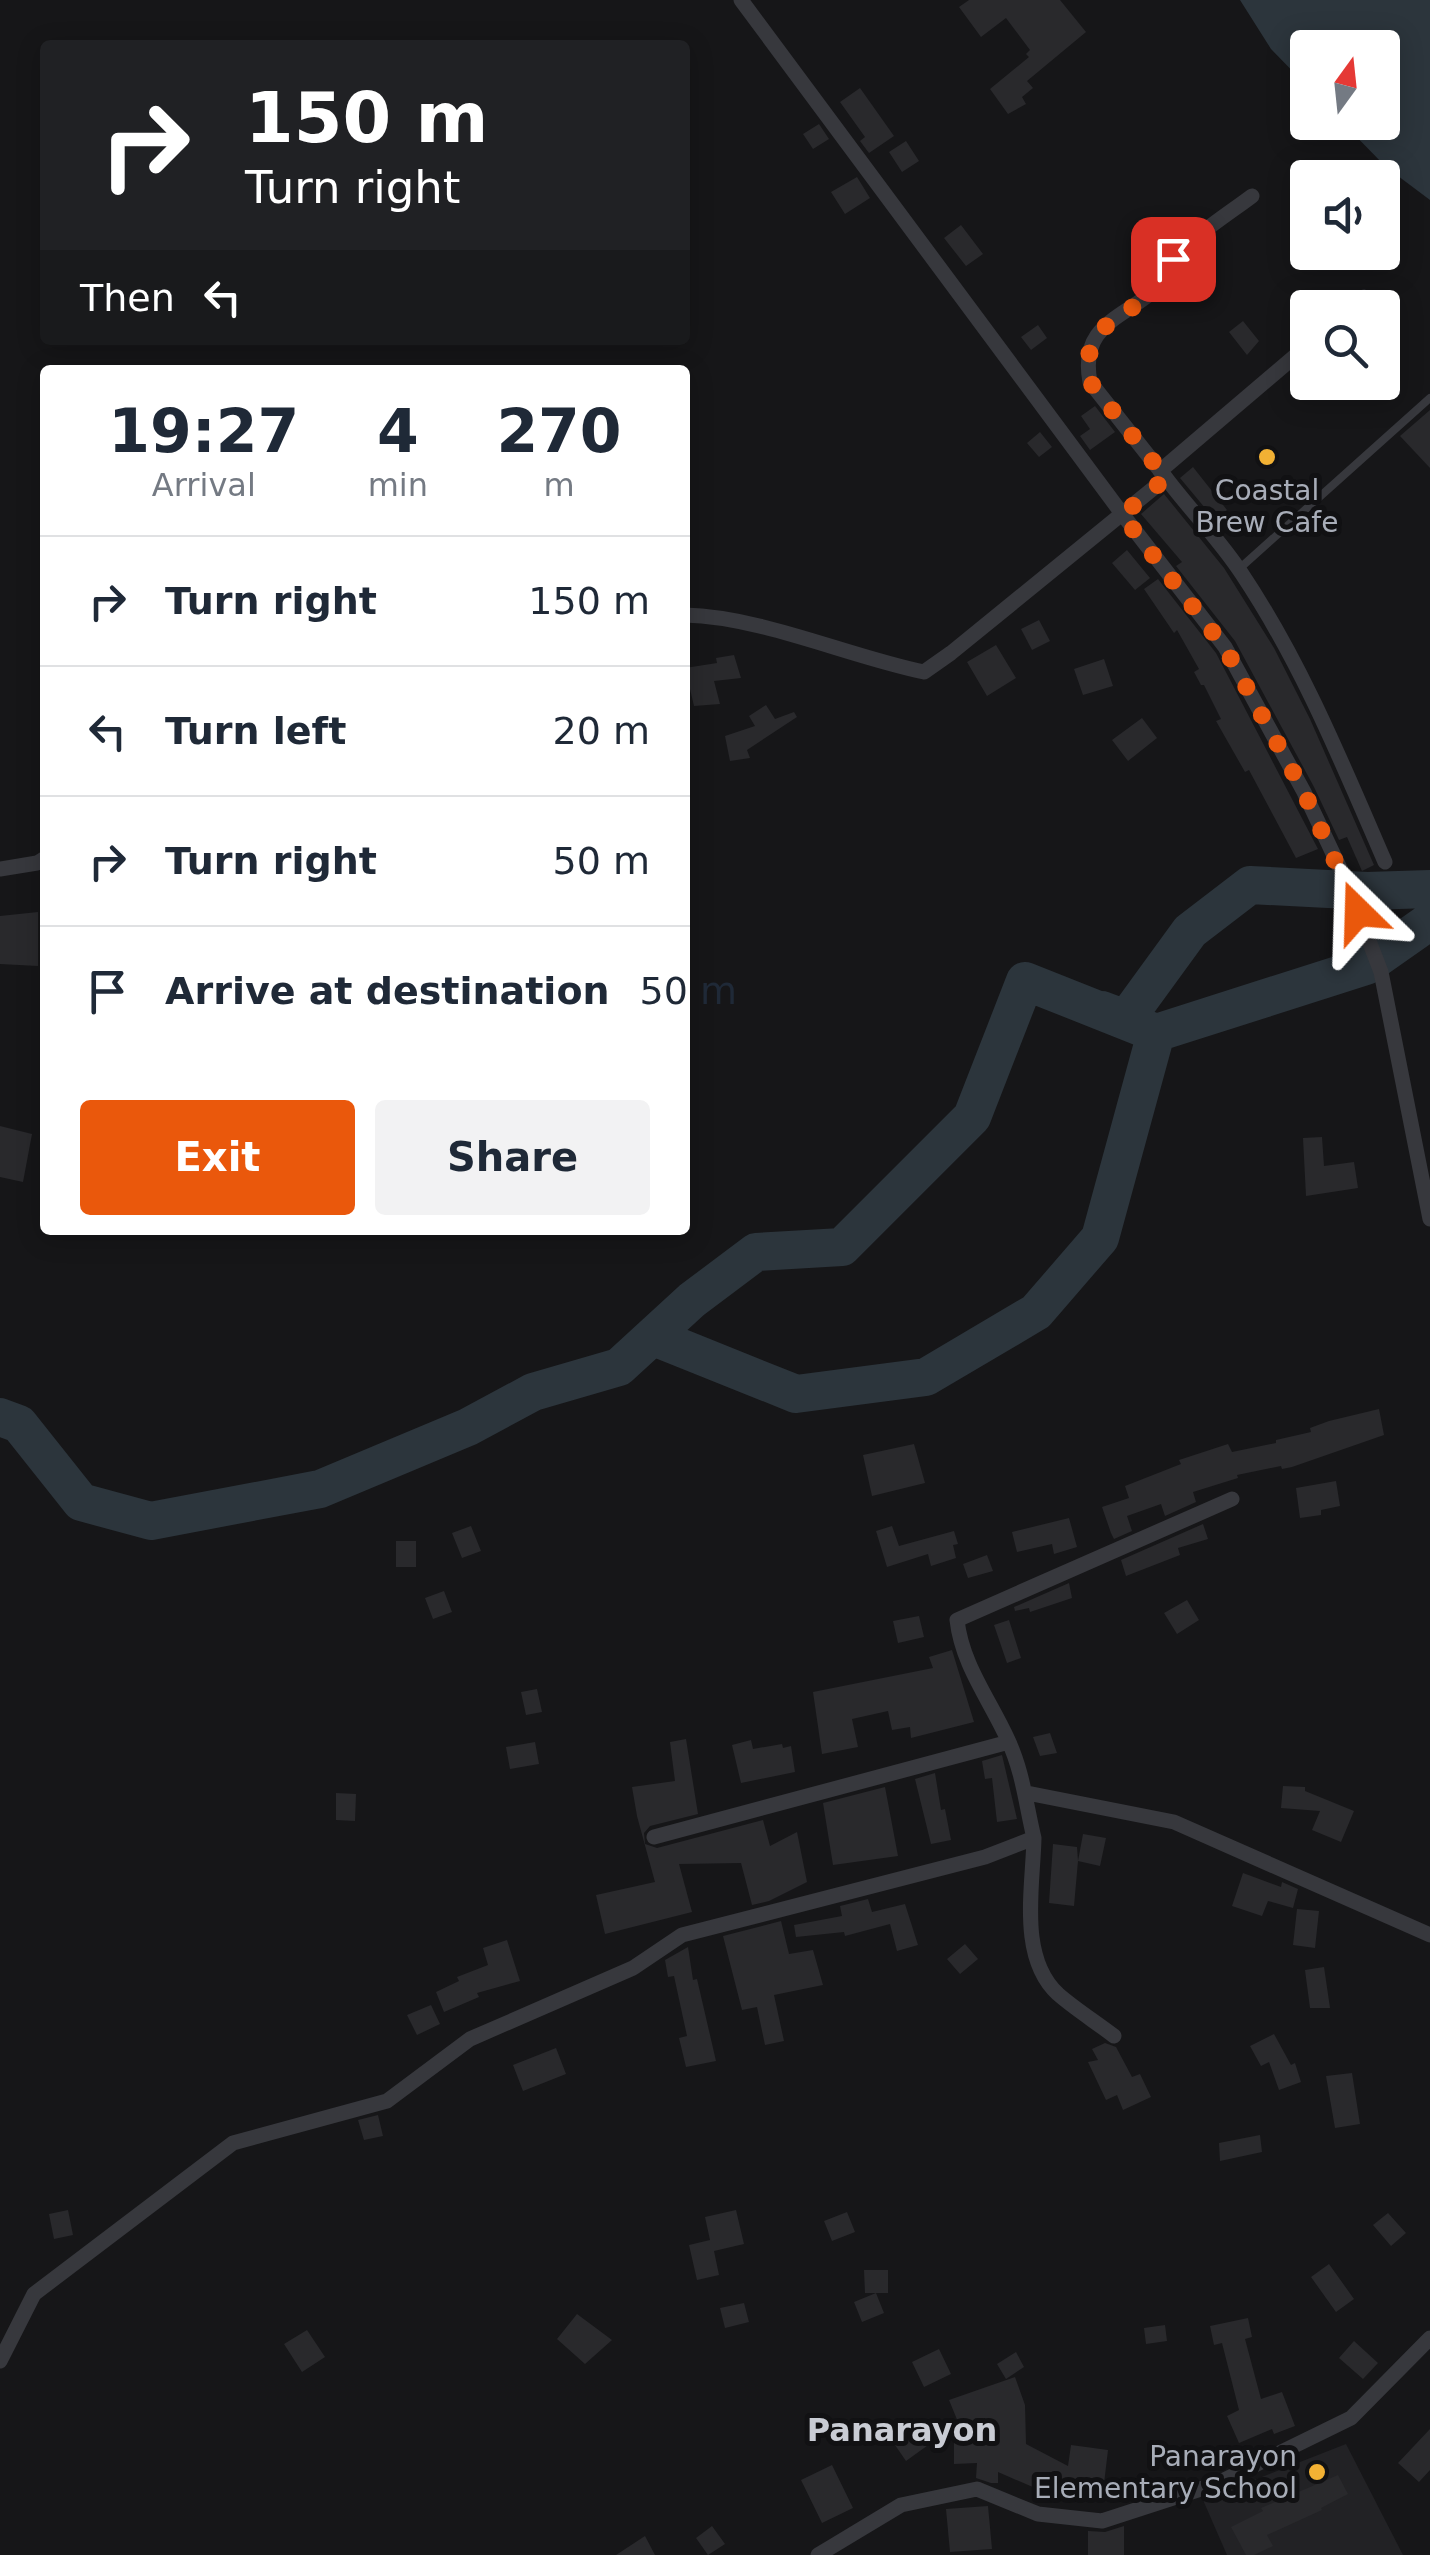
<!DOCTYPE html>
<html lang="en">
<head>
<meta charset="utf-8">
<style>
  body { margin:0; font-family:"DejaVu Sans",sans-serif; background:#f2f2f3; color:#1f2937; height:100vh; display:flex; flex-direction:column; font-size:38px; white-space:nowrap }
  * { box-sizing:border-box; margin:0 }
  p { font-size:32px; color:#747a83 }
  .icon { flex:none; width:55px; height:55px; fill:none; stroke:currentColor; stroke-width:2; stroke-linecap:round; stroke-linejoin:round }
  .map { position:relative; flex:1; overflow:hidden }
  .sheet { position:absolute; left:40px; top:365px; width:650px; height:870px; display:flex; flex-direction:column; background:#fff; border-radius:10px; box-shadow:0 5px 25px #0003 }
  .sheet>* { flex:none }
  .hud { position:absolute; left:40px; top:40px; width:650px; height:305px; border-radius:10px; box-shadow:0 5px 25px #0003; background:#202124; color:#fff; overflow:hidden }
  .needle { width:65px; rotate:15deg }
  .buttons { position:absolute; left:1290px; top:30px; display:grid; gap:20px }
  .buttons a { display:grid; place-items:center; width:110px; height:110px; border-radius:10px; background:#fff; box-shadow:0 5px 25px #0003; font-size:50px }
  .pin { position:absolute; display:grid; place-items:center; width:85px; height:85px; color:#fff; margin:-42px; border-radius:20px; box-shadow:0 5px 15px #0006 }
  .me { position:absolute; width:110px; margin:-55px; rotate:338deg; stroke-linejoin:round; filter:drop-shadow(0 0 8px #0008) }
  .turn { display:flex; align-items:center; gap:35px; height:210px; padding:0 40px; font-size:45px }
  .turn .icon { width:130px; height:130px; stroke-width:2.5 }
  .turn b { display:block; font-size:70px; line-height:85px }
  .then { display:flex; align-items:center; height:95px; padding:0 40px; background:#0003; gap:20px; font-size:38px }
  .eta { display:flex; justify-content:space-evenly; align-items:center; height:170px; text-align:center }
  .eta b { font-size:60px; font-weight:700; line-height:70px }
  .primary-button { display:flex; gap:20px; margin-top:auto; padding:20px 40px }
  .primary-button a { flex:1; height:115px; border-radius:10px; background:#ea580c; color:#fff; font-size:40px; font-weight:700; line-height:115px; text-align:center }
  .primary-button a+a { background:#f2f2f3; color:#1f2937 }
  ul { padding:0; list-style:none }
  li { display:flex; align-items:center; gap:30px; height:130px; padding:0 40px; border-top:2px solid #e0e1e3 }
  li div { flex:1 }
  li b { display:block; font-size:38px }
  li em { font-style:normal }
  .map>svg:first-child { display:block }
  .built { fill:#222225 }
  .water { fill:#2c353c }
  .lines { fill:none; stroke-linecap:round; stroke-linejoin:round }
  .river { stroke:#2c353c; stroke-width:38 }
  .building { fill:#29292c }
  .lane { stroke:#37383d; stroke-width:8 }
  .street { stroke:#37383d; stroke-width:15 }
  .route { stroke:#ea580c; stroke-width:18; stroke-dasharray:0 32.4 }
  .poi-dot { fill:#f2b134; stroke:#111113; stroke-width:4 }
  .labels { text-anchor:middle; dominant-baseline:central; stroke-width:10; stroke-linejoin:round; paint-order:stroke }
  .poi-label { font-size:28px; fill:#a8adb8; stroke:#111113 }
  .quarter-label { font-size:32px; font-weight:bold; fill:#c9ccd4; stroke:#111113 }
</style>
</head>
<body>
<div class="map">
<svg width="1430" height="2555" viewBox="0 0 1430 2555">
  <rect width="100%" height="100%" fill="#161618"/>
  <path class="built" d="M1346,2444L1403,2555H1227L1203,2500Z"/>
  <path class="water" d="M1240,0H1430V200L1386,167L1343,123L1382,122V48H1308L1307,86L1271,49Z"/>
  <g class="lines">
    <path class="river" d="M1102,1010L1126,1019L1190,931L1250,885L1367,891L1430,889
      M654,1337L796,1394L926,1377L1036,1312L1100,1238L1156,1033
      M0,1417L19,1424L81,1502L151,1521L320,1489L468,1427L533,1392L619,1367L692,1300L756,1252L842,1247L972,1117L1025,981L1156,1033L1366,966L1430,921"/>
  </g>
  <path class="building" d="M969,0H1060L1086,32L1027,81L1033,88L1022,97L1026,104L1008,114L990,89L1029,57L1026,54L1030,50L1006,18L981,37L959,7Z
    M860,88L894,136L869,153L860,141L865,137L840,102Z
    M819,124L829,139L813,149L803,134Z
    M906,141L919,161L902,172L889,152Z
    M857,177L870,198L845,214L831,192Z
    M961,225L983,254L966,266L944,238Z
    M1243,321L1259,341L1247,355L1229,332Z
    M1038,325L1047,338L1031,350L1021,337Z
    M1095,406L1115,432L1090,450L1080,436L1090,429L1081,416Z
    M1430,410V468L1400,436Z
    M1040,432L1052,447L1039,457L1027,443Z
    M1193,467L1227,510L1215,520L1180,478Z
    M1164,494L1224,568L1274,648L1310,719L1374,865L1362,871L1347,837L1339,840L1314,787L1235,641L1176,566L1182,562L1141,514Z
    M1127,550L1150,578L1135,590L1112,563Z
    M1158,579L1216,653L1318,849L1296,858L1249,770L1245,772L1216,721L1221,719L1204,685H1201L1194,672L1199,669L1177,630L1174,633L1144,589Z
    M1039,620L1050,641L1032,650L1021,629Z
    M996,645L1016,678L987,696L967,662Z
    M734,655L741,678L714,681L720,704L694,706L685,668L717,663L716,658Z
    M1104,659L1113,686L1083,695L1074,669Z
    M766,705L775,719L794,712L797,717L747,750L750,758L730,761L725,736L755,726L749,716Z
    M1142,718L1157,738L1128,761L1112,740Z
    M38,912V966L0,964V916Z
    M0,1126L32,1134L23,1182L0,1177Z
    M1322,1137L1324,1166L1354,1162L1358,1188L1306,1196L1303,1138Z
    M1379,1409L1384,1435L1292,1467L1282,1469L1281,1466L1237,1475L1238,1478L1193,1492L1196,1502L1165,1516L1161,1504L1127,1516L1132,1531L1114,1539L1111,1533L1102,1507L1129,1498L1125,1486L1181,1464L1179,1460L1228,1444L1232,1452L1276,1443V1440L1311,1432L1310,1428L1329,1421Z
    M914,1444L925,1483L872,1496L863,1455Z
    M1336,1481L1340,1506L1321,1510V1515L1300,1518L1296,1488Z
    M1069,1518L1077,1547L1054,1554L1052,1544L1017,1552L1012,1532Z
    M1203,1524L1208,1539L1178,1548L1180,1555L1126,1576L1121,1560Z
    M471,1526L481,1551L462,1558L452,1533Z
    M892,1526L899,1546L954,1531L958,1544L953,1545L956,1558L931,1566L928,1554L887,1567L876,1531Z
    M396,1541H416V1567H396Z
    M987,1555L993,1571L968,1578L963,1564Z
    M1069,1583L1072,1598L1030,1612L1029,1608L1015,1611L1014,1607Z
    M444,1591L452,1612L433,1619L425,1598Z
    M1187,1600L1199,1620L1177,1634L1164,1613Z
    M919,1616L924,1637L898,1643L893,1621Z
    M1009,1620L1021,1658L1007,1663L994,1625Z
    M952,1650L974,1722L911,1738L910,1727L892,1730L888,1711L852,1719L858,1747L822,1754L813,1692L933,1668L929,1657Z
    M537,1689L542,1712L526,1715L521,1692Z
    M1050,1733L1057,1753L1040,1756L1033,1737Z
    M686,1739L698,1814L650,1826L644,1833L645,1844L657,1848L763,1820L770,1846L797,1832L807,1882L769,1901L752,1905L741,1863L679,1864L692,1912L605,1934L596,1895L655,1882L637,1816L632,1787L675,1781L670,1742Z
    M751,1740L753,1749L782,1744L783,1748L791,1746L795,1772L741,1783L732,1745Z
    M535,1742L539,1764L510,1769L506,1747Z
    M1002,1755L1017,1819L997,1822L992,1778L985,1779L982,1761Z
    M935,1773L941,1810L945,1809L951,1840L931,1844L915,1779Z
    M1283,1786L1305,1787V1791L1354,1811L1341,1842L1312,1830L1320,1811L1281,1808Z
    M885,1787L898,1856L833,1865L823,1803Z
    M336,1793L356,1794L355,1821L336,1820Z
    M1083,1834L1106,1838L1100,1866L1078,1861L1074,1906L1049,1903L1053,1844L1077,1847L1078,1861Z
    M1243,1873L1281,1887L1282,1882L1298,1889L1293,1908L1268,1901L1262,1916L1232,1906Z
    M868,1899L872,1912L905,1904L918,1945L897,1951L890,1924L845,1936L844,1932L796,1937L794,1925L842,1916L840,1906Z
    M1297,1909L1319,1911L1315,1948L1293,1945Z
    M781,1921L789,1954L813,1950L823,1985L774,1995L784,2041L765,2045L757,2007L742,2010L723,1936Z
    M507,1940L520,1981L477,1993L479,1997L444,2012L436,1992L459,1981L457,1977L488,1965L483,1948Z
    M965,1944L978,1959L960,1974L947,1959Z
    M688,1947L693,1980L697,1979L716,2061L686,2067L679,2038L687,2036L674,1976L668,1977L665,1960Z
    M1324,1967L1330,2008H1310L1305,1970Z
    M431,2005L440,2024L417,2035L407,2015Z
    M1274,2034L1291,2065L1295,2063L1301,2082L1279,2090L1269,2062L1261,2066L1250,2046Z
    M1105,2043L1116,2047L1132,2077L1140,2074L1151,2097L1123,2110L1117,2095L1106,2100L1088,2062L1098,2060L1092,2049Z
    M556,2048L566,2074L523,2091L513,2065Z
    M1352,2073L1360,2124L1335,2128L1326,2076Z
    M378,2115L383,2136L364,2140L358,2120Z
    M1260,2135L1262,2152L1220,2161L1219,2143Z
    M68,2210L73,2235L54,2239L49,2214Z
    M736,2210L744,2244L714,2251L719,2275L697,2280L689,2245L710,2240L705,2217Z
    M847,2212L855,2232L832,2241L824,2221Z
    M1388,2213L1406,2233L1391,2246L1373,2225Z
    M1329,2264L1354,2299L1336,2312L1311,2277Z
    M864,2270H888V2293H865Z
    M876,2293L884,2313L862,2322L854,2302Z
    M744,2303L749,2322L725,2328L720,2308Z
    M577,2314L612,2340L585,2364L557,2339Z
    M1248,2318L1252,2337L1245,2339L1261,2399L1282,2392L1295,2426L1274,2434L1272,2429L1239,2443L1227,2416L1239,2410L1222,2343L1214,2345L1210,2326Z
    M1165,2325L1167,2341L1146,2344L1144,2328Z
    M307,2330L325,2357L302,2372L284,2344Z
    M1354,2341L1378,2363L1363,2379L1339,2358Z
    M939,2349L951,2374L924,2387L912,2362Z
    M1016,2352L1024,2367L1006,2379L997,2364Z
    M1015,2377L1025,2405L1026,2444L1068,2466L1071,2445L1108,2450L1103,2492L1045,2484L1042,2491L998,2472V2483H991L976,2478L977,2463L954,2464V2439H965L949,2400Z
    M920,2427L931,2443L906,2461L895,2445Z
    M1430,2429V2470L1419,2482L1398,2463Z
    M832,2465L853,2508L822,2523L801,2480Z
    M1338,2475L1348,2494L1321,2508L1322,2510L1267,2535L1273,2546L1254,2555H1246L1231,2527L1263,2511L1261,2508Z
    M988,2506L992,2549L950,2552L946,2509Z
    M712,2526L725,2544L708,2555L696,2538Z
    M1124,2526V2555H1088V2531L1105,2532Z
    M645,2536L655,2555H616Z"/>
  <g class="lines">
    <path class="lane" d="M1239,569L1430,398"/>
    <path class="street" d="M741,0L1123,515L1225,647L1304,792L1346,881L1381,972L1430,1219
      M1352,308L1364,297
      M1160,471L1308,345
      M1166,478C1190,510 1220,540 1242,574C1302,664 1342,763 1385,862
      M685,615C762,617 847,656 924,672L951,653L1166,478L1090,382C1079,324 1123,319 1157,288C1165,281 1166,269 1172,261C1186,241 1231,212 1252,196
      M0,869L37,863L45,858
      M1027,1793L1174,1822L1430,1935
      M654,1837L1009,1742
      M1034,1838C1033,1887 1018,1957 1058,1994C1075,2009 1096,2022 1114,2036
      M0,2361L34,2294L233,2143L387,2101L470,2039L633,1968L682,1935L985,1857L1034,1838C1026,1805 1023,1772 1008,1740C990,1700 962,1665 957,1620L1232,1499
      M818,2555L901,2505L977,2489L1038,2514L1102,2521L1216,2484L1351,2418L1430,2338"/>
  </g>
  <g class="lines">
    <path class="route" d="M1173,259C1169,268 1165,280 1158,287C1125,321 1079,322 1090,382L1166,478L1122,515L1225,648L1304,792L1358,912"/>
  </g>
  <g class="poi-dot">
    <circle cx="1267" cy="457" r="10"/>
    <circle cx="1317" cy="2472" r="10"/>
  </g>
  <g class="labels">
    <g class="poi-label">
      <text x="1267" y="490">Coastal<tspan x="1267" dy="32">Brew Cafe</tspan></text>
      <text x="1297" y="2456" text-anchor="end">Panarayon<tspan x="1297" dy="32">Elementary School</tspan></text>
    </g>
    <g class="quarter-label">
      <text x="902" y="2430">Panarayon</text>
    </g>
  </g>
</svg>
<div class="buttons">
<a><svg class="needle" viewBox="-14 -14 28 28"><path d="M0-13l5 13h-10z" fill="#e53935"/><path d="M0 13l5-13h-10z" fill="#747a83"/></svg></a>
<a><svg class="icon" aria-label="sound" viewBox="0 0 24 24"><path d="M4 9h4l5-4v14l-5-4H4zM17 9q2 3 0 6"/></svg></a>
<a><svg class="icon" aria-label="search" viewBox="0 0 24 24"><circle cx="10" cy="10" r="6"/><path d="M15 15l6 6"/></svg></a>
</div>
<div class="pin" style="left:1173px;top:259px;background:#d93025"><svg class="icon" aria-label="arrive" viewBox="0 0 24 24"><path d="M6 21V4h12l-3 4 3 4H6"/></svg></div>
<svg class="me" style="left:1358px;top:912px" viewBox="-20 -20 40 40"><path d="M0-17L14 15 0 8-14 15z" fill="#ea580c" stroke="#fff" stroke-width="4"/></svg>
<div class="hud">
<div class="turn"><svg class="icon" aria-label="right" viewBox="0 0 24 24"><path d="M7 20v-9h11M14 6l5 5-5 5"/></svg><div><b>150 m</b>Turn right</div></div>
<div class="then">Then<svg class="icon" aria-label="left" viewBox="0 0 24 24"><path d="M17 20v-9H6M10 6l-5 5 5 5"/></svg></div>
</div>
<section class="sheet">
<div class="eta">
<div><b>19:27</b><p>Arrival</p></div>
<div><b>4</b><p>min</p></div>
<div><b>270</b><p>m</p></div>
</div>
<ul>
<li><svg class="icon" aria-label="right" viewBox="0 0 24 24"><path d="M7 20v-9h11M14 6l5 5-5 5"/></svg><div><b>Turn right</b></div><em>150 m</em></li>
<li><svg class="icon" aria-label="left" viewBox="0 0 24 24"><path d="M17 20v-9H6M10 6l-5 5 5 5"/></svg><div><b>Turn left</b></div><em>20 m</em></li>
<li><svg class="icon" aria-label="right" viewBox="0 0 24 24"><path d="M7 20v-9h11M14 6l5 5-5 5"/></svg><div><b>Turn right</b></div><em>50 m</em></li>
<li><svg class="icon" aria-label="arrive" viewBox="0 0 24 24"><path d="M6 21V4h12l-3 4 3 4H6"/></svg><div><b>Arrive at destination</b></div><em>50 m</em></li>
</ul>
<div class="primary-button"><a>Exit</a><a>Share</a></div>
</section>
</div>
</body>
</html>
